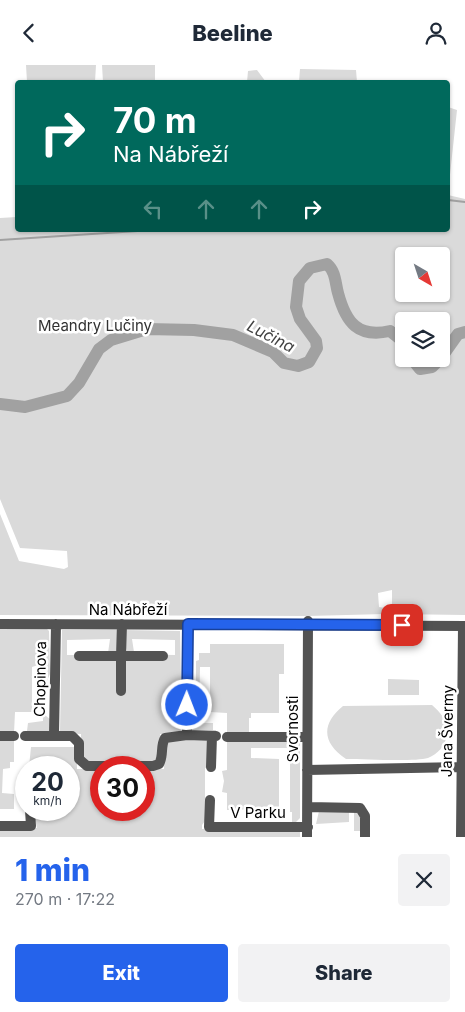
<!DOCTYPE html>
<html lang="en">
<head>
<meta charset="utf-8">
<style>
  body { margin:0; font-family:Inter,sans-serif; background:#f2f2f3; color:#1f2937; height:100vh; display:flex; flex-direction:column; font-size:19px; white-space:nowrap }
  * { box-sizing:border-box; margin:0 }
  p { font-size:16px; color:#747a83 }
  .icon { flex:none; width:28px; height:28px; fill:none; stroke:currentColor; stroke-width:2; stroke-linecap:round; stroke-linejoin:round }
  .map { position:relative; height:772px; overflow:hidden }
  .panel { display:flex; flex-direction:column; background:#fff; flex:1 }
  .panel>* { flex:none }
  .hud { position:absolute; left:15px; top:15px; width:435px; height:152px; border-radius:5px; box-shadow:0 1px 4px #0004; background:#00695c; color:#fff; overflow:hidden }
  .needle { width:32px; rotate:141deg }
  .fabs { position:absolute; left:395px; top:182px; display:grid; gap:10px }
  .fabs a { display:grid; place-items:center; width:55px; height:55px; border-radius:5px; background:#fff; box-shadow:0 1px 4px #0004; font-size:25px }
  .speed { position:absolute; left:15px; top:691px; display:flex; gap:10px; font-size:25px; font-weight:700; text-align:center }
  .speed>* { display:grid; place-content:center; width:65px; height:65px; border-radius:50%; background:#fff; box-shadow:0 1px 4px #0004; line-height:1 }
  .speed small { font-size:12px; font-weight:400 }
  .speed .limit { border:8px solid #d22; background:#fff; color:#111 }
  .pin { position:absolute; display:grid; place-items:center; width:42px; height:42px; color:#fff; margin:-21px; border-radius:10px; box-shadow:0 2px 8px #0006 }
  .me { position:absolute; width:55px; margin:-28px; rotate:1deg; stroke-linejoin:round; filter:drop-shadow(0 0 4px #0008) }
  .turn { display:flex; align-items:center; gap:18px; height:105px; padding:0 15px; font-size:22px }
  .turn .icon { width:65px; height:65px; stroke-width:2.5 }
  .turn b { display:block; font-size:35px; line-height:42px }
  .lanes { display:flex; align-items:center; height:48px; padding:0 15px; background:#0003; justify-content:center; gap:25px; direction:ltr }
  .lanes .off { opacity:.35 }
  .round { display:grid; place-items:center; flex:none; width:52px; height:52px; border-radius:5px; background:#f2f2f3 }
  .summary { display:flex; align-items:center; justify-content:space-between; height:85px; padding:0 15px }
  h1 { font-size:30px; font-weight:800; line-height:38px; color:#2563eb }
  .cta { display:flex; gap:10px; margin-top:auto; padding:10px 15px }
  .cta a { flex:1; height:58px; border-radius:5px; background:#2563eb; color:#fff; font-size:20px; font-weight:800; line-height:58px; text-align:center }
  .cta a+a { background:#f2f2f3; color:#1f2937 }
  header { display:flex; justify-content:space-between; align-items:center; height:65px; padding:0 15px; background:#fff; font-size:22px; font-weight:800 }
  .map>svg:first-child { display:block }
  .green { fill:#dadada; fill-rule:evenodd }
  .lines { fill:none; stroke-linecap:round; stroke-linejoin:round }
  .stream { stroke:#a1a1a1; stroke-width:2 }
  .river { stroke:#a1a1a1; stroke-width:12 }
  .minor { stroke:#535353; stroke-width:10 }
  .route-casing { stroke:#184099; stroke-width:12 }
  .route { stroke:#2563eb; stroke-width:9 }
  .labels { text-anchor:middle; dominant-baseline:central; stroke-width:5; stroke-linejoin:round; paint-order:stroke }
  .park-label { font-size:15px; fill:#313131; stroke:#fff }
  .street-label { font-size:15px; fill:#000; stroke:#fff }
  .water-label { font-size:16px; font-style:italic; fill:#424242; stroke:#fff }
</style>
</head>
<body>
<header><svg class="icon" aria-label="back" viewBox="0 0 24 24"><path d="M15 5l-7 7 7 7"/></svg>Beeline<svg class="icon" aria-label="person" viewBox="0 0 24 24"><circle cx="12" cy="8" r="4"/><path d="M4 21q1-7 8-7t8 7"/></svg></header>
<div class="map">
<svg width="465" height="772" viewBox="0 0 465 772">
  <rect width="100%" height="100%" fill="#fff"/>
  <path class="green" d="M26,0H96L95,17H27Z
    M102,0H155V17H103Z
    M300,4L356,5L357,17H299Z
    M257,5L266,17H247L248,6Z
    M448,42L457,45L448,128Z
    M448,130L465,134V550L392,549V525L378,528L379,542L385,543V549L308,551L0,550V449L19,496L64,504L68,502L67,486L20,483L0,434V153L17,152L18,165H448ZM404,191H441V229H404ZM404,256H441V294H404Z
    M0,564H47L49,566L50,609L46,618V651L50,654L51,665L47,668L27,666L28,658L43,656L41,599L32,602V647H15L14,668H0Z
    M62,565H119V582L115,587L108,588L110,574L67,575V590H74L75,587L78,588L175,590V575L132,574L134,587L127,589L123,565L180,566L182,664L176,669H160V692L157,697L89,699L81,692V669L64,668L60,666Z
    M210,579H284V609H279V648H251V653H249V668L227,669V648L210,647V602H200L199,658H213V665H216V669L191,666L190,655L196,651V596L199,595V588H210Z
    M388,614L419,615V630H388Z
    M432,640C441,648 449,657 447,670C445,681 438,689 428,693C414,697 364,694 346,694C322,678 321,659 343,641Z
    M0,673H14V697H10V703L3,704L2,728L14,729V744H0Z
    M169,674H216V700L205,703V756L202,760V764L300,765V772H0V763H37L33,745H69V702H29L31,682H77V704H101V745H144V704H164L165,680Z
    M227,674L300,677V753L296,757H292V747H290V683H251V693L279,694V743L227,745V728L222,727L224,716L222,706L227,705Z
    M26,708V744H25V724L21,723V709Z
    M319,746H349V757L316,759Z
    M354,746L361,751L362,766H354Z"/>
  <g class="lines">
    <path class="stream" d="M448,135L465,137
      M0,175L153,165"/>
    <path class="river" d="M441,293L458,269L465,267
      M412,294L420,304L432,302L440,294
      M0,339L25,342L67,331L79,318L99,284L111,275L147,264L194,265L233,270L273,287L284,298L298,301L309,297L317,283L316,276L300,254L296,242L299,216L310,203L327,199C336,207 335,217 338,228C346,258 358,273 390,266L404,277"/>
    <path class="minor" d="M0,559L465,561
      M122,559L121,591H163
      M79,591H121V626
      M54,670L56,559
      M187,670L188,559
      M0,671H14
      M25,671H72L79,678V694L87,701H153L159,699C164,691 160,681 165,673L187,670L216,671
      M227,672H307
      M211,702L212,671
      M307,705L462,702
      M210,735L209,762H308
      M308,742L360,743L365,751V772
      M0,761H31L30,745
      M307,772L308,556
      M461,772L463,561"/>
  </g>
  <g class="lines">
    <defs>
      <path id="route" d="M187,640L188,559L402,560"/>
    </defs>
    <use href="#route" class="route-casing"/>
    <use href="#route" class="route"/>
  </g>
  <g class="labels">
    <g class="park-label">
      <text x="95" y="260">Meandry Lučiny</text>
    </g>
    <g class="street-label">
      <text x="128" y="544">Na Nábřeží</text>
      <text transform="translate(40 614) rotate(-89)">Chopinova</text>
      <text transform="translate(292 664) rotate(-90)">Svornosti</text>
      <text transform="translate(447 666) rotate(-89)">Jana Švermy</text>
      <text x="258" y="747">V Parku</text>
    </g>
    <g class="water-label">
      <text transform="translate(271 271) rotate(27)">Lučina</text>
    </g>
  </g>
</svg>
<div class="fabs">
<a><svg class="needle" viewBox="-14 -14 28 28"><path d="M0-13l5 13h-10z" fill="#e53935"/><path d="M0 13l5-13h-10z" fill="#747a83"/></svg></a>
<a><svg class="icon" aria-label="layers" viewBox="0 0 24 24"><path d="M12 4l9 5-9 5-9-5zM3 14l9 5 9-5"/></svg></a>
</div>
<div class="speed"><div>20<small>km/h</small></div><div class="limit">30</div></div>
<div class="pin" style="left:402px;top:560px;background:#d93025"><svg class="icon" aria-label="arrive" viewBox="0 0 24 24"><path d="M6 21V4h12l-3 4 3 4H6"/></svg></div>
<svg class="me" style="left:187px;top:640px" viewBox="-20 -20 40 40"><circle r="17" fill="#2563eb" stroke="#fff" stroke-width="3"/><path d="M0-11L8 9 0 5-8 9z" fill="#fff"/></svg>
<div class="hud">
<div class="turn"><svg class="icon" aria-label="right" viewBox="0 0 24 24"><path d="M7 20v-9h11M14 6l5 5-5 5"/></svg><div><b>70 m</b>Na Nábřeží</div></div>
<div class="lanes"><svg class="icon off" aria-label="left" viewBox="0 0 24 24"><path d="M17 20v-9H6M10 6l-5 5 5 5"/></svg><svg class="icon off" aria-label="ahead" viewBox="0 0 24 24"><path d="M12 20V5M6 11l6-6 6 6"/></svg><svg class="icon off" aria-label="ahead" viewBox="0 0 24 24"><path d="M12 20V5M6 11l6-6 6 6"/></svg><svg class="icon" aria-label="right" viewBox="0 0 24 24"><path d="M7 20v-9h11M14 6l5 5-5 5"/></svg></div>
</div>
</div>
<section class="panel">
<div class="summary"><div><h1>1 min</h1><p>270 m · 17:22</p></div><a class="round"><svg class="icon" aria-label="close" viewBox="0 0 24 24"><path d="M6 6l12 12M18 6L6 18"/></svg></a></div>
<div class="cta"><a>Exit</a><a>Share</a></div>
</section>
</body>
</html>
